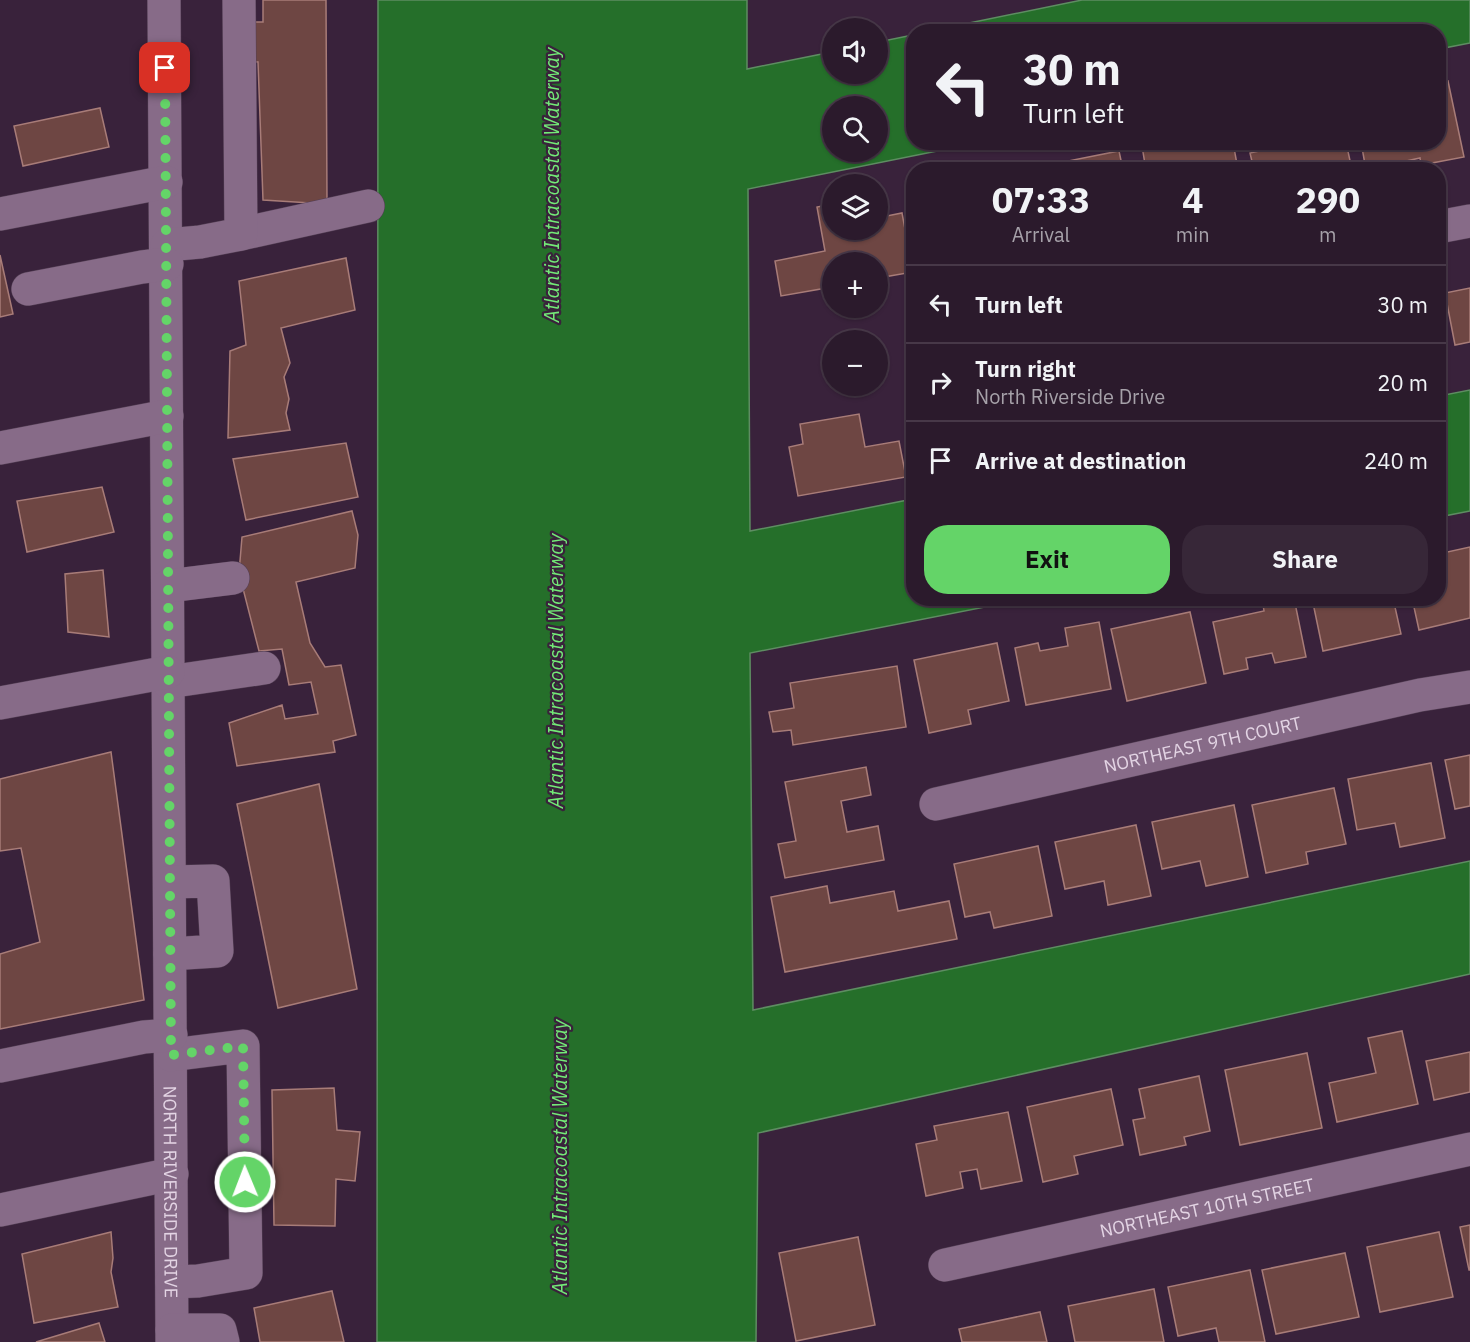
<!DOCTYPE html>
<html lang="en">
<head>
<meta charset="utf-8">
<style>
  body { margin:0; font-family:"IBM Plex Sans",sans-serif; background:#372738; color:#f1f3f6; height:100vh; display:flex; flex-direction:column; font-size:22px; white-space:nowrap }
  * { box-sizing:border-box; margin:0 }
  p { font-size:20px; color:#a6a1a9 }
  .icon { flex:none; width:33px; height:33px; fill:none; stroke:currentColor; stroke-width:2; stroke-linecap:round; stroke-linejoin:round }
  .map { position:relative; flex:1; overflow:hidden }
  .details { position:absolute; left:906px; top:162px; width:540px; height:444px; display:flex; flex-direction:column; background:#2b1a2c; border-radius:24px; box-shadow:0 2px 4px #0004,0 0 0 2px #473848 }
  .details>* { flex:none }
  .top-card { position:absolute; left:906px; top:24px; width:540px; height:126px; border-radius:24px; box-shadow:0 2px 4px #0004,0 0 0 2px #473848; background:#2b1a2c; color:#f1f3f6; overflow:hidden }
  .buttons { position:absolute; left:822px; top:18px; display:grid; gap:12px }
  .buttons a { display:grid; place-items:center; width:66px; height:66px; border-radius:50%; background:#2b1a2c; box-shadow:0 2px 4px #0004,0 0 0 2px #473848; font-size:30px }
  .pin { position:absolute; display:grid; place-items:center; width:51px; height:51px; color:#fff; margin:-26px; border-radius:12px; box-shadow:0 3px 9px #0006 }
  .me { position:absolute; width:66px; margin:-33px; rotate:359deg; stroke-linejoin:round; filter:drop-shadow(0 0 4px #0008) }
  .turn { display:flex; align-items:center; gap:21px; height:126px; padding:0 18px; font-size:27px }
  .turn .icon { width:78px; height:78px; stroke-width:2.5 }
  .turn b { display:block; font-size:42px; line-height:51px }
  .eta { display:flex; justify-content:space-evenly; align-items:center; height:102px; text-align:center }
  .eta b { font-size:36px; font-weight:700; line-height:42px }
  .button { display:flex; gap:12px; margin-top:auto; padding:12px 18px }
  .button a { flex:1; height:69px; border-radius:24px; background:#64d468; color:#111; font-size:24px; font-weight:700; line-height:69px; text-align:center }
  .button a+a { background:#372738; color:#f1f3f6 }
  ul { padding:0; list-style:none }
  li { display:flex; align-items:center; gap:18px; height:78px; padding:0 18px; border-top:2px solid #473848 }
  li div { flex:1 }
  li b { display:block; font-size:22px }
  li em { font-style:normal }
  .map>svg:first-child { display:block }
  .water { fill:#256f2a; stroke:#5e8d62; stroke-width:1.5; fill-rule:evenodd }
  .building { fill:#6e4643; stroke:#a87c78; stroke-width:1.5 }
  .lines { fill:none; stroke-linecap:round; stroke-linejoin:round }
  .minor-casing { stroke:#533f54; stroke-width:34 }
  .minor { stroke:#876b88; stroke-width:33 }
  .route { stroke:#64d468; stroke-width:10; stroke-dasharray:0 18 }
  .labels { text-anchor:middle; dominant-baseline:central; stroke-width:4.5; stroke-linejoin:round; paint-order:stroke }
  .street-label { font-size:18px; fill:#e3d4e4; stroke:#39223b }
  .water-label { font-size:20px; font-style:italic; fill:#73ea77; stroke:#39223b }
</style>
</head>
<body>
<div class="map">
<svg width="1470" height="1342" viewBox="0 0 1470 1342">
  <rect width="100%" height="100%" fill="#39223b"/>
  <path class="water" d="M378,0H747V69L832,52V74H878V42L913,35L914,142L977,143L748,189L750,531L913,499L914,598L1026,599L750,653L753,1010L1470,861V974L758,1133L756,1342H377ZM832,106H878V152H832Z
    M1082,0H1470V43L1439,49L1438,32L930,31Z
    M1470,390V511L1439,517V396Z"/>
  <path class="building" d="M263,0H326L327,204L263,200L258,62L234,61L233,22H263Z
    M1448,81L1464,157L1421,165L1420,158L1366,170L1361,142H1438V83Z
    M100,108L109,147L23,166L14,126Z
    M1160,142H1233L1238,170H1146L1142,146Z
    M1301,142H1346L1352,170H1254L1250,153Z
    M1119,151L1123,170H1070L1068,161Z
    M832,204V230H878V210H880L882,217L902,213L913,272L878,278V262H832V287L781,296L775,261L825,251L817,207Z
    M0,255L13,314L0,317Z
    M346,258L355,310L281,328L290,363L284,377L289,399L286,413L290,430L228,438L230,351L246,345L239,281Z
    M1470,288V342L1455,345L1445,293Z
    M859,414L865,447L899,441L906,477L798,496L789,447L803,444L800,424Z
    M346,443L358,497L246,520L233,459Z
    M102,487L114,532L27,552L17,501Z
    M352,511L358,535L355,568L296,582L310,643L325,667L341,665L356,735L333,741L335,752L237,766L229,723L282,705L285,719L318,714L311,682L289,685L282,649L259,651L239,573L242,537Z
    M1470,547V618L1419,630L1412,598H1438V554Z
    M103,570L109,637L68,632L65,574Z
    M1262,598H1294L1306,657L1275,663L1272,653L1246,658L1248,669L1224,674L1213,622L1264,611Z
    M1335,598H1393L1401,634L1323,651L1313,603Z
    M1190,612L1206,683L1127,701L1111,629Z
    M1099,622L1111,689L1026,705L1015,648L1038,643L1040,651L1068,646L1065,628Z
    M997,643L1009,701L968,710L971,724L929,733L914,660Z
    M897,666L906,727L793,745L791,730L773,732L769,712L794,708L790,683Z
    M111,752L144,1000L0,1029V954L40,942L21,848L0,851V779Z
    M1470,755V806L1455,809L1445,760Z
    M1431,763L1445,838L1400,847L1395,823L1357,830L1348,779Z
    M866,767L871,795L841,801L847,832L878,826L884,860L785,878L778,844L796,841L785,782Z
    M319,784L357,989L278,1008L237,804Z
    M1334,788L1346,844L1306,852L1308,864L1266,873L1252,805Z
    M1234,805L1248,877L1206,886L1200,861L1162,869L1152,822Z
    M1136,825L1151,896L1108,905L1104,881L1065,889L1055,842Z
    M1038,846L1052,916L994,928L990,912L965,917L954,864Z
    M827,886L830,903L894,891L898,911L949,901L957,939L785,972L771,897Z
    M1402,1031L1418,1104L1337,1122L1329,1083L1376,1073L1368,1038Z
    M1470,1052V1092L1434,1100L1426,1061Z
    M1307,1053L1322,1128L1240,1145L1225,1070Z
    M1199,1076L1210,1131L1184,1137L1186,1145L1140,1155L1133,1120L1145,1118L1139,1089Z
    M334,1088L337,1130L360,1132L355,1181L336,1179L335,1226L274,1225L272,1090Z
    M1111,1089L1123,1145L1074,1156L1078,1174L1043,1182L1027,1107Z
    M1008,1112L1022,1181L981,1189L977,1169L960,1172L963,1188L926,1196L916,1144L937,1140L934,1126Z
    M1470,1225V1270H1469L1460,1227Z
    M111,1232L113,1258L111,1272L118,1307L34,1323L22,1254Z
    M1439,1232L1453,1297L1380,1312L1367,1247Z
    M858,1237L875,1325L796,1341L779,1253Z
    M1345,1253L1359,1317L1276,1334L1262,1270Z
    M1250,1270L1265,1342H1219L1216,1328L1178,1336L1168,1287Z
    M1154,1289L1164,1342H1075L1068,1306Z
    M332,1291L344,1342H260L254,1308Z
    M1040,1312L1047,1342H962L959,1329Z
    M99,1323L105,1342H36Z"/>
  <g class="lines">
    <defs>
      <g id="minor">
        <path id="s1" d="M164,0L172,1342"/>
        <path d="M0,214L166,182"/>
        <path d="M1438,227L1470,221"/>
        <path d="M241,234L368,206"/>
        <path d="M167,245L200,242L241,234L239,0"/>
        <path d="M28,289L142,267L167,264"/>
        <path d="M0,448L167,416"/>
        <path d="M168,586L233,578"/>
        <path d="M168,682L264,668"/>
        <path d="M0,703L168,672"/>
        <path id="s2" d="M936,804L1420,695L1470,687"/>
        <path d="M170,882L213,881L217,951L170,954"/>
        <path d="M171,1055L243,1046L246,1273L198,1281L172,1282"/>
        <path d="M0,1066L144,1037L171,1035"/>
        <path d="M0,1210L172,1174"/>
        <path id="s3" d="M945,1265L1470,1149"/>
        <path d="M172,1330H220L223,1342"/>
      </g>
    </defs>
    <use href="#minor" class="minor-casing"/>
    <use href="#minor" class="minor"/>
  </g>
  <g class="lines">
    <path class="route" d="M165,68L171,1055L243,1046L245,1182"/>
  </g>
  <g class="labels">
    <g class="street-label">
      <text stroke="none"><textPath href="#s2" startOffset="273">NORTHEAST 9TH COURT</textPath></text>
      <text stroke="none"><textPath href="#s1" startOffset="1192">NORTH RIVERSIDE DRIVE</textPath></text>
      <text stroke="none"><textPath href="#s3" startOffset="268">NORTHEAST 10TH STREET</textPath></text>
    </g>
    <g class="water-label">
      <text transform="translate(551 185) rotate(-90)">Atlantic Intracoastal Waterway</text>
      <text transform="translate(555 671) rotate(-90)">Atlantic Intracoastal Waterway</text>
      <text transform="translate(559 1157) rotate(-90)">Atlantic Intracoastal Waterway</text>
    </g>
  </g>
</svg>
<div class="buttons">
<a><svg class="icon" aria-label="sound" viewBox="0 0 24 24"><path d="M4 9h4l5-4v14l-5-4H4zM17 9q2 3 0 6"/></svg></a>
<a><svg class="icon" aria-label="search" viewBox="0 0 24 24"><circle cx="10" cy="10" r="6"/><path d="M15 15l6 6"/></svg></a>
<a><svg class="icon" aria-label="layers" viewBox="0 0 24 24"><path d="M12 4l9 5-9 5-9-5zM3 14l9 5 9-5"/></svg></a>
<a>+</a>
<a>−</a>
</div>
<div class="pin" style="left:165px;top:68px;background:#d93025"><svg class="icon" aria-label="arrive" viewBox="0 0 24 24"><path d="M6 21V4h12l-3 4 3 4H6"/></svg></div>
<svg class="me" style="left:245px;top:1182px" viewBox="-20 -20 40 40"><circle r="17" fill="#64d468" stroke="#fff" stroke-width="3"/><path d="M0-11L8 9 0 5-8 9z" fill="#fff"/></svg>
<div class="top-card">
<div class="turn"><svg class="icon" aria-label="left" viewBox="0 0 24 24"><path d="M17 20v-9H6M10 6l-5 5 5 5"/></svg><div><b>30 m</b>Turn left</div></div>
</div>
<section class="details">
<div class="eta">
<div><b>07:33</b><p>Arrival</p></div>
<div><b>4</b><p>min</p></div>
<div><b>290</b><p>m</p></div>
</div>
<ul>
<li><svg class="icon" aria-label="left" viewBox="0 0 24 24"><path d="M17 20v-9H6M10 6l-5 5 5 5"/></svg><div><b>Turn left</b></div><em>30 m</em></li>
<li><svg class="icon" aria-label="right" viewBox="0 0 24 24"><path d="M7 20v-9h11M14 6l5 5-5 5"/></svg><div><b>Turn right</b><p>North Riverside Drive</p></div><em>20 m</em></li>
<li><svg class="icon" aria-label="arrive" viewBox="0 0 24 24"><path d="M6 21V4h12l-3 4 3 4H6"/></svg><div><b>Arrive at destination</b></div><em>240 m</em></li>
</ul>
<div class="button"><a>Exit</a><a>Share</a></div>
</section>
</div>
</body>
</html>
